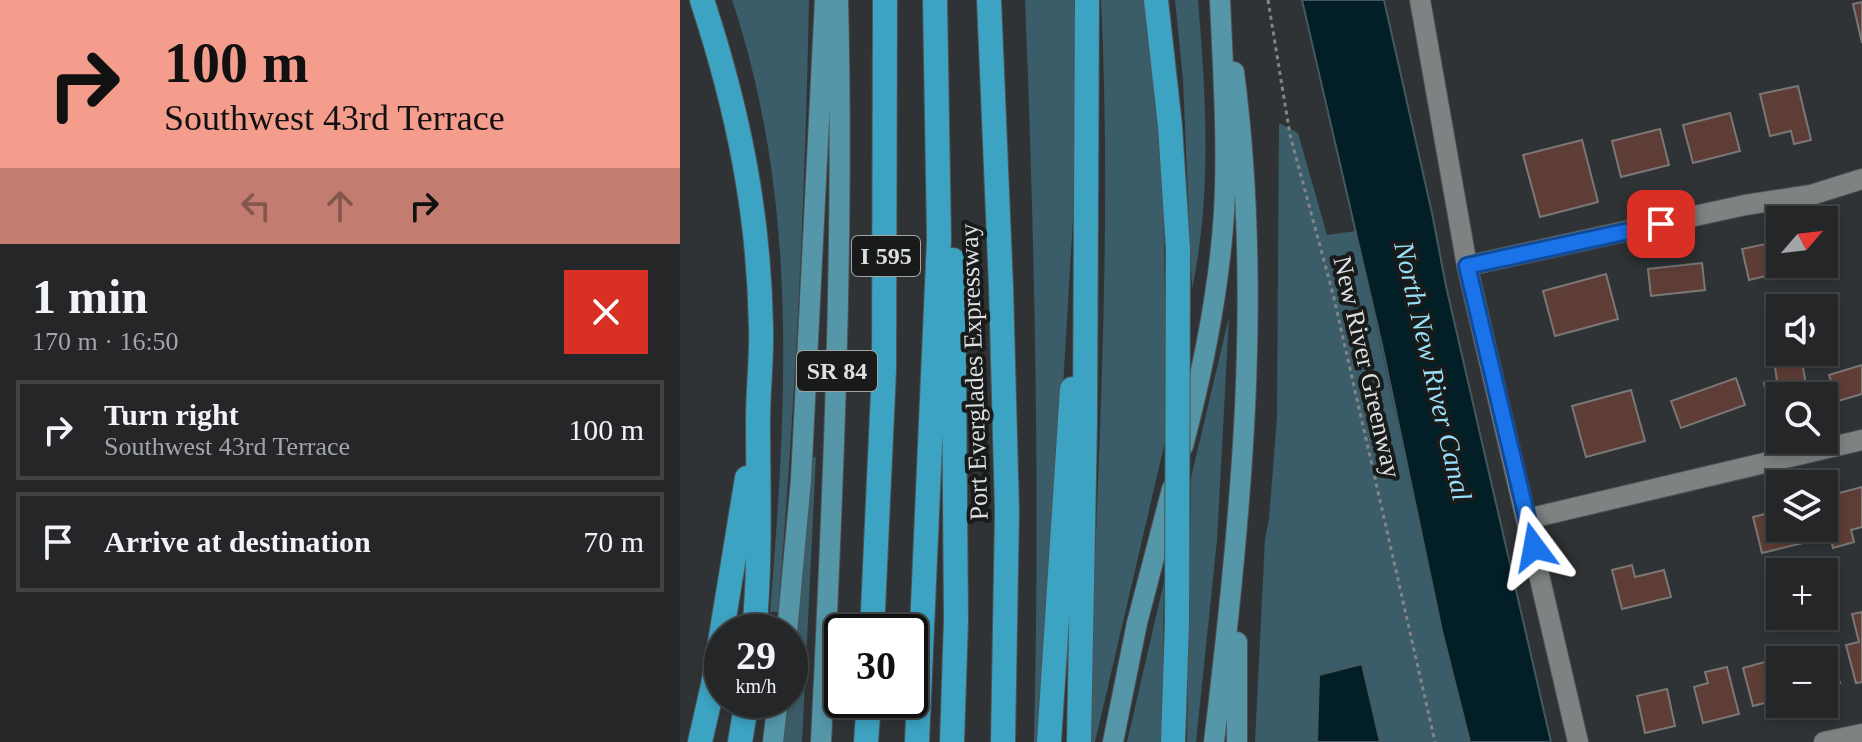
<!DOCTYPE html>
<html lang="en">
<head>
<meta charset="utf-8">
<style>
  body { margin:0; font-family:"Times New Roman",serif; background:#2c2e30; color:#f1f3f6; height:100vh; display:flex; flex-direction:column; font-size:30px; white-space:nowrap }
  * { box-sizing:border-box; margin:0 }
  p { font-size:26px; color:#a3a5a8 }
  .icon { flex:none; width:44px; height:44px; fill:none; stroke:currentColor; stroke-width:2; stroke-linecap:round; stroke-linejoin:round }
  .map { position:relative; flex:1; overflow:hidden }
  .sheet { display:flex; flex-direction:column; background:#242628; width:680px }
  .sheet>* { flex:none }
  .hud { background:#f49d8d; color:#111; overflow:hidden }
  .needle { width:52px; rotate:62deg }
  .fabs { position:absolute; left:1086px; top:206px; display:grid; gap:16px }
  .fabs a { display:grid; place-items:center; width:72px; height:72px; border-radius:0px; background:#242628; box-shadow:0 4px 12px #0003,0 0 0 2px #414345; font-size:40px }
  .speed { position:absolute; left:24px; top:614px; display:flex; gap:16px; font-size:40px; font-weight:700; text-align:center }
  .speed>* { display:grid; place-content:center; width:104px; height:104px; border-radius:50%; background:#242628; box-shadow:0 4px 12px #0003,0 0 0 2px #414345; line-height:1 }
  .speed small { font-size:20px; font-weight:400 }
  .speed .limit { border:4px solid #111; border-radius:12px; background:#fff; color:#111 }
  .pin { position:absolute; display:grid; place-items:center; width:68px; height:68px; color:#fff; margin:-34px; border-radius:16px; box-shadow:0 4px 12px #0006 }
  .me { position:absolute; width:88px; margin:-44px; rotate:347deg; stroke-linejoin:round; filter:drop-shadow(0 0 6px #0008) }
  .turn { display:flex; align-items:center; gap:28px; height:168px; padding:0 32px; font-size:36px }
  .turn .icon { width:104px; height:104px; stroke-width:2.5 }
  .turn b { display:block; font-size:56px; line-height:68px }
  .lanes { display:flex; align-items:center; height:76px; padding:0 32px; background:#0003; justify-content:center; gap:40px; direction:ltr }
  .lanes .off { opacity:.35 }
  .round { display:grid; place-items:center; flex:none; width:84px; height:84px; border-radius:0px; background:#2c2e30 }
  .summary { display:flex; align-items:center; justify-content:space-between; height:136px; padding:0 32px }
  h1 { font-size:48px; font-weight:800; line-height:60px }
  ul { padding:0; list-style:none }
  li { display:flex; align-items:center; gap:24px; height:100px; margin:0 16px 12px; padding:0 16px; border:4px solid #414345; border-radius:0px }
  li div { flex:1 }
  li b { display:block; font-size:30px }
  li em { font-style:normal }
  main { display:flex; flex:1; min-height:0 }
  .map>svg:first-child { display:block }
  .green { fill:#3a5d69 }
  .water { fill:#021f28; stroke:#44595f; stroke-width:2 }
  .building { fill:#5e3d36; stroke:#7b7776; stroke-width:2 }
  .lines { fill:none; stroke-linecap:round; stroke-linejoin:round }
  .minor-casing { stroke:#4f5253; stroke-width:22 }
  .major-casing { stroke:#4f5253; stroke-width:22 }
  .highway-casing { stroke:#4f5253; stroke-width:26 }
  .path { stroke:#828486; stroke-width:3; stroke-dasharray:4 4; stroke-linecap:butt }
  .minor { stroke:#7e8283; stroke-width:20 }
  .major { stroke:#5696a9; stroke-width:20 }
  .highway { stroke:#3ca3c2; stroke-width:24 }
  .highway-bridge-casing { stroke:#4f5253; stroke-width:26; stroke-linecap:butt }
  .highway-bridge { stroke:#3ca3c2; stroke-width:24 }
  .route-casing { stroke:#114b97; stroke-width:20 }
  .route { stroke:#1a73e8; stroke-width:14 }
  .labels { text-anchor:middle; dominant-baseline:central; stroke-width:8; stroke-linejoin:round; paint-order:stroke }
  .shield { fill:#191b1b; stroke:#a2a4a5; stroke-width:2 }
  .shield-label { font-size:24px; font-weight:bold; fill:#dddfe0 }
  .street-label { font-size:26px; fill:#dddfe0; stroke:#191b1b }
  .water-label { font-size:28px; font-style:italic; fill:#98dff8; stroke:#191b1b }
</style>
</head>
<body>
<main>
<section class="sheet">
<div class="hud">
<div class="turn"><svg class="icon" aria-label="right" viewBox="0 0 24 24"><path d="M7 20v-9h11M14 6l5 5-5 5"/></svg><div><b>100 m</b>Southwest 43rd Terrace</div></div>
<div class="lanes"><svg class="icon off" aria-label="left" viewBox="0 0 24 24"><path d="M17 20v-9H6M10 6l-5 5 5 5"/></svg><svg class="icon off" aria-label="ahead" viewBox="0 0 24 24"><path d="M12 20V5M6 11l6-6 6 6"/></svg><svg class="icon" aria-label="right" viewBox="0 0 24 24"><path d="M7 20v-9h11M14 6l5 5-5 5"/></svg></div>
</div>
<div class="summary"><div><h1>1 min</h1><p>170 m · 16:50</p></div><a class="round" style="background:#d93025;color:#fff"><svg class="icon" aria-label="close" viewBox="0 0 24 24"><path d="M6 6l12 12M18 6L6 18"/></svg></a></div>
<ul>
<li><svg class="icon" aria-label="right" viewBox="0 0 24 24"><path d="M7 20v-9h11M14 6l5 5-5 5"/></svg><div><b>Turn right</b><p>Southwest 43rd Terrace</p></div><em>100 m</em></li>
<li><svg class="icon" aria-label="arrive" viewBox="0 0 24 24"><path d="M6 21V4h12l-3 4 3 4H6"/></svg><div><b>Arrive at destination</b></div><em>70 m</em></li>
</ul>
</section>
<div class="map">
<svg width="1182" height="742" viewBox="0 0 1182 742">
  <rect width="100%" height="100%" fill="#303335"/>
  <path class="green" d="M52,0H129C125,204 115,409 98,612H90C107,404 119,200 52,0Z
    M345,0H397V29L394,201L362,742H354C360,494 355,247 345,0Z
    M421,0H466L483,177L487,417V433L415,742H408C416,495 433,247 421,0Z
    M495,0H518C526,96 532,194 512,289L503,80Z
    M599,123L618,133L647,235L676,231L762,631L790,742H700L682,664L639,675L637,742H575L585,539L589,519L597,417Z
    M549,317L537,540L516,742H507L511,478Z
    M136,457L122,742H103L107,700H110V674L130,458Z
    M484,582L482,742H447Z"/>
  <path class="water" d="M622,0H704L752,213L766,286L871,742H790L762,631L702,345Z
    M682,664L700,742H637L639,675Z"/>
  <path class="building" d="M1182,2V43L1173,4Z
    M1118,86L1131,140L1114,144L1111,131L1090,136L1080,94Z
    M1050,113L1060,151L1013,163L1003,125Z
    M980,129L989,165L941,177L932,141Z
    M902,140L918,202L860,217L843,155Z
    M1100,241V264H1120L1121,268L1069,280L1062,249Z
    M1022,263L1025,290L971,296L968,269Z
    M926,274L938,319L875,336L863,291Z
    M1122,362L1128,396H1100V407L1089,409L1084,383L1097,381L1095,367Z
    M1182,365V394L1158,401L1149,375Z
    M1056,378L1065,405L1001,428L991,401Z
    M951,390L965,441L906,457L892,406Z
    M1182,487V527L1171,530L1174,542L1153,548L1144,512V497Z
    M1100,510V528H1123L1127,542L1082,553L1073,517Z
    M952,565L955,577L984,570L991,597L942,609L932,570Z
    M1182,612V682L1176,683L1166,645L1179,642L1172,614Z
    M1149,648L1160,683L1144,687V660L1114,659Z
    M1099,658L1100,699L1073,706L1063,668Z
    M1047,667L1059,714L1023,723L1014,687L1028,683L1025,672Z
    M987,689L995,726L965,733L957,696Z"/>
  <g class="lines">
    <defs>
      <path id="minor" d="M740,0L787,266L898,742
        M787,266L1065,205L1131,195L1182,179
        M847,519L1182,440
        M1144,742L1182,734"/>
      <path id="major" d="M503,446C523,370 539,292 544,213C548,142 543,71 540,0
        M107,632L121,480L145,0
        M93,742L98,700
        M141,742C153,495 164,248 158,0
        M433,742L457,623L492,489
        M534,742C561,521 583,294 554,72
        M557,742V642"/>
      <path id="highway" d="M22,0C58,110 79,211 81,328C82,358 78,389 78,419C78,491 81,561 74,632
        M309,0L321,287L327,511L323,742
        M476,0L490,126L498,249
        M192,632L204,370L205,0
        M20,742L33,685L67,478
        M60,742L67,700
        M186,742L189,700
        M237,742L259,239L255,0
        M272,742L276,620L273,260
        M369,742L392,389
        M399,742L405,422L407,0
        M493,742L497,623"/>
    </defs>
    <use href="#minor" class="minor-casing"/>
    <use href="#major" class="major-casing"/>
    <use href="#highway" class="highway-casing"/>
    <path class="path" d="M588,0L610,135L653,294L755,742"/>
    <use href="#minor" class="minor"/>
    <use href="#major" class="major"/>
    <use href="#highway" class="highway"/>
    <defs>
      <path id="highway-bridge" d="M497,623L498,249"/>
    </defs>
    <use href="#highway-bridge" class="highway-bridge-casing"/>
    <use href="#highway-bridge" class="highway-bridge"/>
  </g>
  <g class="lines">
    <defs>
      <path id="route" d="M854,547L787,266L981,224"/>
    </defs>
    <use href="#route" class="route-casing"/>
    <use href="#route" class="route"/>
  </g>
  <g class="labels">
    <g class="shield">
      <rect x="172" y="236" width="68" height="40" rx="6"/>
      <rect x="117" y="351" width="80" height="40" rx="6"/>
    </g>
    <g class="shield-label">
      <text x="206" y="256">I 595</text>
      <text x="157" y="371">SR 84</text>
    </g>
    <g class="street-label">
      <text transform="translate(687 367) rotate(77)">New River Greenway</text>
      <text transform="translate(294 372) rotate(-92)">Port Everglades Expressway</text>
    </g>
    <g class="water-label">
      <text transform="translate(753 371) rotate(77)">North New River Canal</text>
    </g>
  </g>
</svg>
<div class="fabs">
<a><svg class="needle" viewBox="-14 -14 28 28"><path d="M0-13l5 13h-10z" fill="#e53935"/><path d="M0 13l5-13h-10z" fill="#a3a5a8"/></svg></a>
<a><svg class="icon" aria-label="sound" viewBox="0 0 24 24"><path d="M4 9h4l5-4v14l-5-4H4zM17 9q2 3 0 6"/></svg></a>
<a><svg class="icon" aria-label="search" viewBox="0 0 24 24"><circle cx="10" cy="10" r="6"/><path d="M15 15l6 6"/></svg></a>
<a><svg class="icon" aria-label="layers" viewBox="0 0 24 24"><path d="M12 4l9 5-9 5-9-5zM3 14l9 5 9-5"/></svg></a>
<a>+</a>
<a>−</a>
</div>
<div class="speed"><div>29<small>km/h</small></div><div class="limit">30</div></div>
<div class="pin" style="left:981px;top:224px;background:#d93025"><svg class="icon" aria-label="arrive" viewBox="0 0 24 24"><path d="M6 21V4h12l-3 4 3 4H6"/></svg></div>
<svg class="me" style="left:854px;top:547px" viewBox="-20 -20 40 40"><path d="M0-17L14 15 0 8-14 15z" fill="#1a73e8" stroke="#fff" stroke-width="4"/></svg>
</div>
</main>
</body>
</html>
